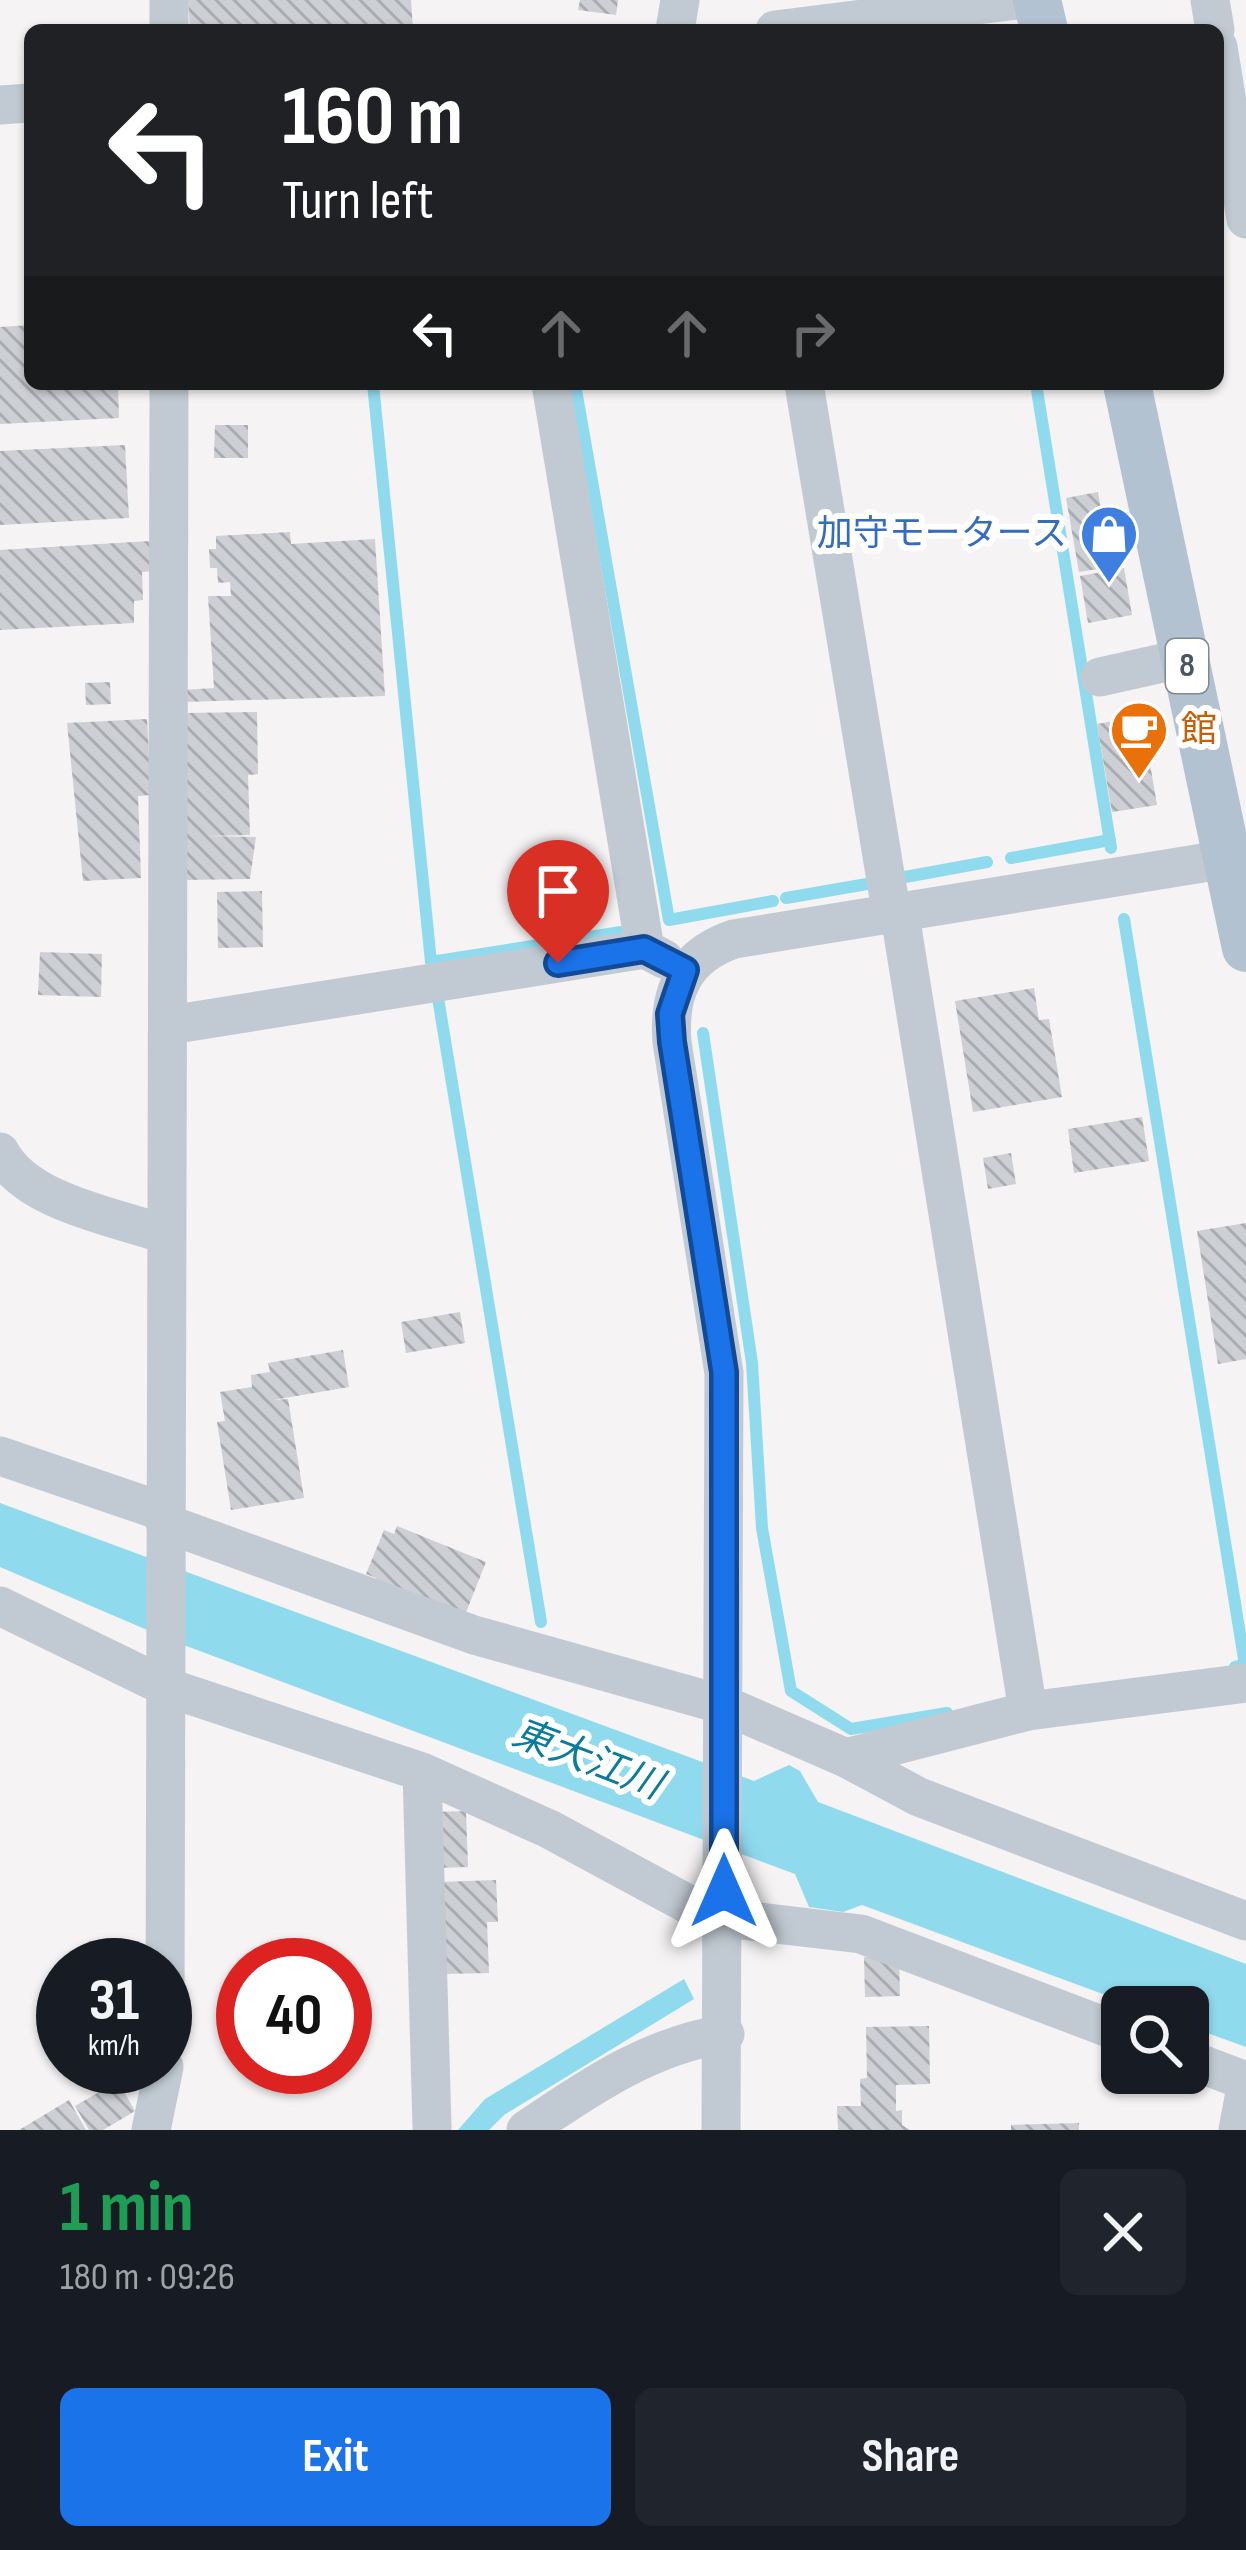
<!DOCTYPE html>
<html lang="en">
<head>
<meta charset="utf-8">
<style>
  body { margin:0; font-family:"Sofia Sans Condensed","Noto Sans JP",sans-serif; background:#20242c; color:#f1f3f6; height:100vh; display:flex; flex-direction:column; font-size:45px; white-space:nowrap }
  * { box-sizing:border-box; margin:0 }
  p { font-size:39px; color:#9ea1a6 }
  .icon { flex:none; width:66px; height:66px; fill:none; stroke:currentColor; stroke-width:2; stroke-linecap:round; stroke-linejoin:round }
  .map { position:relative; height:2130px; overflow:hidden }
  .sheet { display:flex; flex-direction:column; background:#171b24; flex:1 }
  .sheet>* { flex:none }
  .top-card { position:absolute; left:24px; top:24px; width:1200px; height:366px; border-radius:18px; box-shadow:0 3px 9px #0004; background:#202124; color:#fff; overflow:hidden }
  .tools { position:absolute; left:1101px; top:1986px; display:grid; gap:24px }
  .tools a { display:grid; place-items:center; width:108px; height:108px; border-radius:18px; background:#171b24; box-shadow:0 3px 9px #0004; font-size:60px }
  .speed { position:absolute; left:36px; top:1938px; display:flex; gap:24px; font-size:60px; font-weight:700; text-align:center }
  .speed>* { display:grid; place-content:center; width:156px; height:156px; border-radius:50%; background:#171b24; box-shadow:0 3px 9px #0004; line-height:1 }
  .speed small { font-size:30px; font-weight:400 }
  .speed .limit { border:18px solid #d22; background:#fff; color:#111 }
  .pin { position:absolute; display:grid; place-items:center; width:102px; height:102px; color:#fff; margin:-123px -51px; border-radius:50% 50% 50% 0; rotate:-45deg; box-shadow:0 0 12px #0007 }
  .pin .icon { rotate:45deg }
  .me { position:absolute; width:132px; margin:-66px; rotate:0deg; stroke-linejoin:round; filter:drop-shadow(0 0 9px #0008) }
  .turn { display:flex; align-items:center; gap:42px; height:252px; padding:0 60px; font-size:54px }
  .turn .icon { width:156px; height:156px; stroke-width:2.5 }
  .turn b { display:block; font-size:84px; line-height:102px }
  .lanes { display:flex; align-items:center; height:114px; padding:0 60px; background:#0003; justify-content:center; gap:60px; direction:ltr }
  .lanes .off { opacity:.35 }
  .round { display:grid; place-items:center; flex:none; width:126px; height:126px; border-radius:18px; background:#20242c }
  .overview { display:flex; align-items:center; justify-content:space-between; height:204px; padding:0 60px }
  h1 { font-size:72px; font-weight:700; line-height:90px; color:#1e9e55 }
  .button { display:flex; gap:24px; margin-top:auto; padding:24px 60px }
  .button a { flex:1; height:138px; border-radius:18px; background:#1a73e8; color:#fff; font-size:48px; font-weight:700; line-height:138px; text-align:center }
  .button a+a { background:#20242c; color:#f1f3f6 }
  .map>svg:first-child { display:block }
  .water { fill:#90daee }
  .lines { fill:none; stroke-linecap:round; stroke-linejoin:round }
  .stream { stroke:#90daee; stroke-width:12 }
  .building { fill:url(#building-back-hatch) }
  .minor { stroke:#c1cad2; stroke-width:39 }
  .major { stroke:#b3c2d1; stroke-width:48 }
  .route-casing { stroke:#114b97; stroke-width:30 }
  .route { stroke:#1a73e8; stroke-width:21 }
  .labels { text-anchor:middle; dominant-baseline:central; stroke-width:12; stroke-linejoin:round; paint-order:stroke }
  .shield { fill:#fff; stroke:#808990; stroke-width:3 }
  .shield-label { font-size:33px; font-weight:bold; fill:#4a5661 }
  .shop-label { font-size:36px; fill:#366cbe; stroke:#fff; text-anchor:end }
  .food-label { font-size:36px; fill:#c56008; stroke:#fff; text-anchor:start }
  .water-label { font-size:39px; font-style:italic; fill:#0c7c9b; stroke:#fff }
</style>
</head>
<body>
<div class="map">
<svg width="1246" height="2130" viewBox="0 0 1246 2130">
  <defs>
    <pattern id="building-back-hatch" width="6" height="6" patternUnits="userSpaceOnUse" patternTransform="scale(3)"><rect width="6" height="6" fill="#cdcfd5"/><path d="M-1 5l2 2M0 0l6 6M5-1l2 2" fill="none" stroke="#a8abb0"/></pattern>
  </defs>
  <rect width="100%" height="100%" fill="#f5f3f3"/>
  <path class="water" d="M0,1503L754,1781L789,1765L800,1771L818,1802L1246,1964V2047L1188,2026V2007H1138L862,1905L843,1912L809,1907L795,1874L173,1641L0,1567Z
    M684,1979L694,1999L504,2115L489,2130H458L485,2099Z"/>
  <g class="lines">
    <path class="stream" d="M373,384L431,962L621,932
      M575,384L669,920L773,901
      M1036,384L1111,848
      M1011,858L1110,840
      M905,877L987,862
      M786,898L867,884
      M1124,919L1245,1665L1235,1667
      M438,998L541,1622
      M703,1033L752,1363L762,1528L791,1691L851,1729L947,1713"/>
  </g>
  <path class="building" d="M188,0H411L413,30H190Z
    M580,0H618L616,15L578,10Z
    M30,325V384H118L119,418L0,424V327Z
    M215,425H248V458H214Z
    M125,445L129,518L0,525V451Z
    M1098,492L1111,567L1079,572L1066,498Z
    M290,532L291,544L375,539L385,696L183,702L182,690L214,688L208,596H231L230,582L218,583L217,568H210L209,549H216V536Z
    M150,541L152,571L142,572L143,600L134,601V623L0,630V550Z
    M1124,568L1132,615L1088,623L1080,576Z
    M110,682L111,704L86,705L85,683Z
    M257,712L258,774L248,775L250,835L205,836L256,837L250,879L187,880L184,713Z
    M1142,716L1157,805L1112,812L1097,724Z
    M147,719L151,795L138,796L141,878L83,881L67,723Z
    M262,891L263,947L218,948L217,892Z
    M40,952L102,954L101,997L38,995Z
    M1034,988L1039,1020L1049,1019L1062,1097L973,1112L955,1001Z
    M1142,1117L1149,1161L1074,1173L1068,1129Z
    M1011,1153L1016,1184L988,1189L983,1158Z
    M1246,1223V1359L1218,1364L1197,1231Z
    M460,1312L465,1343L406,1353L401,1322Z
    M343,1350L349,1387L273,1400L288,1399L304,1498L231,1510L217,1422L225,1421L220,1392L252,1387L251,1375L270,1372L268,1363Z
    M397,1526L486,1562L463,1620L374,1584L376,1578L366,1574L384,1530L394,1534Z
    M466,1811L468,1867L435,1868L434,1812Z
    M496,1880L498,1922H487L489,1973L444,1974L441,1882Z
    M899,1956L900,1996L865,1997L864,1957Z
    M929,2026L930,2084L896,2085V2111L902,2110V2125L910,2130H838L837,2106H861L860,2079L867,2078L866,2027Z
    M118,2081L135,2111L103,2130H89L75,2106Z
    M69,2100L86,2130H19Z
    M1079,2123V2130H1011V2125Z"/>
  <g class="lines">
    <path class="minor" d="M169,0V30
      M1210,0L1215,30
      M675,30L680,0
      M775,30L1016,0
      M1218,47L1246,219
      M0,105L30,103
      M551,384L645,949
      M804,384L891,910
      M1100,677L1185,658
      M170,1025L645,949L664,959
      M0,1152C27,1203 116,1217 167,1235
      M0,1456L164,1512
      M165,1523L474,1635L724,1705L846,1758L919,1797L1246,1921
      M0,1606L166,1687L422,1772L549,1829L697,1909L724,1918L861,1934L1122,2033
      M1028,1711L1246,1683
      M846,1758L1028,1711L899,909
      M422,1772L432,2127
      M165,2018L169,384
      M1188,2059L1246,2081
      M151,2130L164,2067
      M526,2130C588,2088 650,2045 725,2034
      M721,2130L724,1373L672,1042C668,992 684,956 734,939L1246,856
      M1238,2130L1246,2087"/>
    <path class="major" d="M1037,0L1044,30
      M1127,384L1246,948"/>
  </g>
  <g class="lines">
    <defs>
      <path id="route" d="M558,963L644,949L685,970L670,1014L672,1042L724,1372V1891"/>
    </defs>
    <use href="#route" class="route-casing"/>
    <use href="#route" class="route"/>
  </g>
  <defs>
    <symbol id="shop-pin" viewBox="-11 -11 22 30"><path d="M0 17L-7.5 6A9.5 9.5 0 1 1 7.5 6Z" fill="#3f7fe0" stroke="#fff"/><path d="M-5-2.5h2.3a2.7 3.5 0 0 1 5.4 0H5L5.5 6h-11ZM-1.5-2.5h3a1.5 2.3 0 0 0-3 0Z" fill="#fff"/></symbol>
    <symbol id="cafe-pin" viewBox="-11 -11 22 30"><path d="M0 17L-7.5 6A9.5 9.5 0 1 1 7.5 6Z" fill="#e8710a" stroke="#fff"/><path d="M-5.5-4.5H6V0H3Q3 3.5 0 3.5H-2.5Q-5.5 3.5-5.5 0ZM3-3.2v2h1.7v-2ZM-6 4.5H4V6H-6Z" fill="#fff"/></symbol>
  </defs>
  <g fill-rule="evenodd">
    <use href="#shop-pin" x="1076" y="501" width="66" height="90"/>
    <use href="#cafe-pin" x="1106" y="697" width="66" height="90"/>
  </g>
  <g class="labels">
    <rect class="shield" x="1166" y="639" width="42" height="54" rx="9"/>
    <g class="shield-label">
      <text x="1187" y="666">8</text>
    </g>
    <g class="shop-label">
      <text x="1067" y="534">加守モータース</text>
    </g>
    <g class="food-label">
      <text x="1181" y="730">館</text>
    </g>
    <g class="water-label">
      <text transform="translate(587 1760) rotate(21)">東大江川</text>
    </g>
  </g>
</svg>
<div class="tools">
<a><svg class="icon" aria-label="search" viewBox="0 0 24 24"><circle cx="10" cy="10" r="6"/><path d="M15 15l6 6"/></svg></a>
</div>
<div class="speed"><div>31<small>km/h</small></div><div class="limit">40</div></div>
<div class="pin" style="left:558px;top:963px;background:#d93025"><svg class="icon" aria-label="arrive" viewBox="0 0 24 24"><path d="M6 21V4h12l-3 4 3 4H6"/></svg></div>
<svg class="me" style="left:724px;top:1891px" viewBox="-20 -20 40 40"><path d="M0-17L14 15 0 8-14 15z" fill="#1a73e8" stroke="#fff" stroke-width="4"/></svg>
<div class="top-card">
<div class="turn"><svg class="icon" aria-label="left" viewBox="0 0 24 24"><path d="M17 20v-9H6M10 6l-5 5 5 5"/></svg><div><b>160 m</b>Turn left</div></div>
<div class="lanes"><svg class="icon" aria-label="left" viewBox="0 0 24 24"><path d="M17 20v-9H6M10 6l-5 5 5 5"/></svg><svg class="icon off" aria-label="ahead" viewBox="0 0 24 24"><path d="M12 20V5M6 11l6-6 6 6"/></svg><svg class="icon off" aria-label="ahead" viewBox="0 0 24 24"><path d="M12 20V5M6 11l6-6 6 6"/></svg><svg class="icon off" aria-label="right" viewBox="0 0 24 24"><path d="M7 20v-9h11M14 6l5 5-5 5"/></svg></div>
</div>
</div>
<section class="sheet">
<div class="overview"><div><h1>1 min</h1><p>180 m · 09:26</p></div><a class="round"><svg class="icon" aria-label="close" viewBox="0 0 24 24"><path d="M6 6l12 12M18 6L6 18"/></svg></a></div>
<div class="button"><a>Exit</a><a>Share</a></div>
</section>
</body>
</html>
